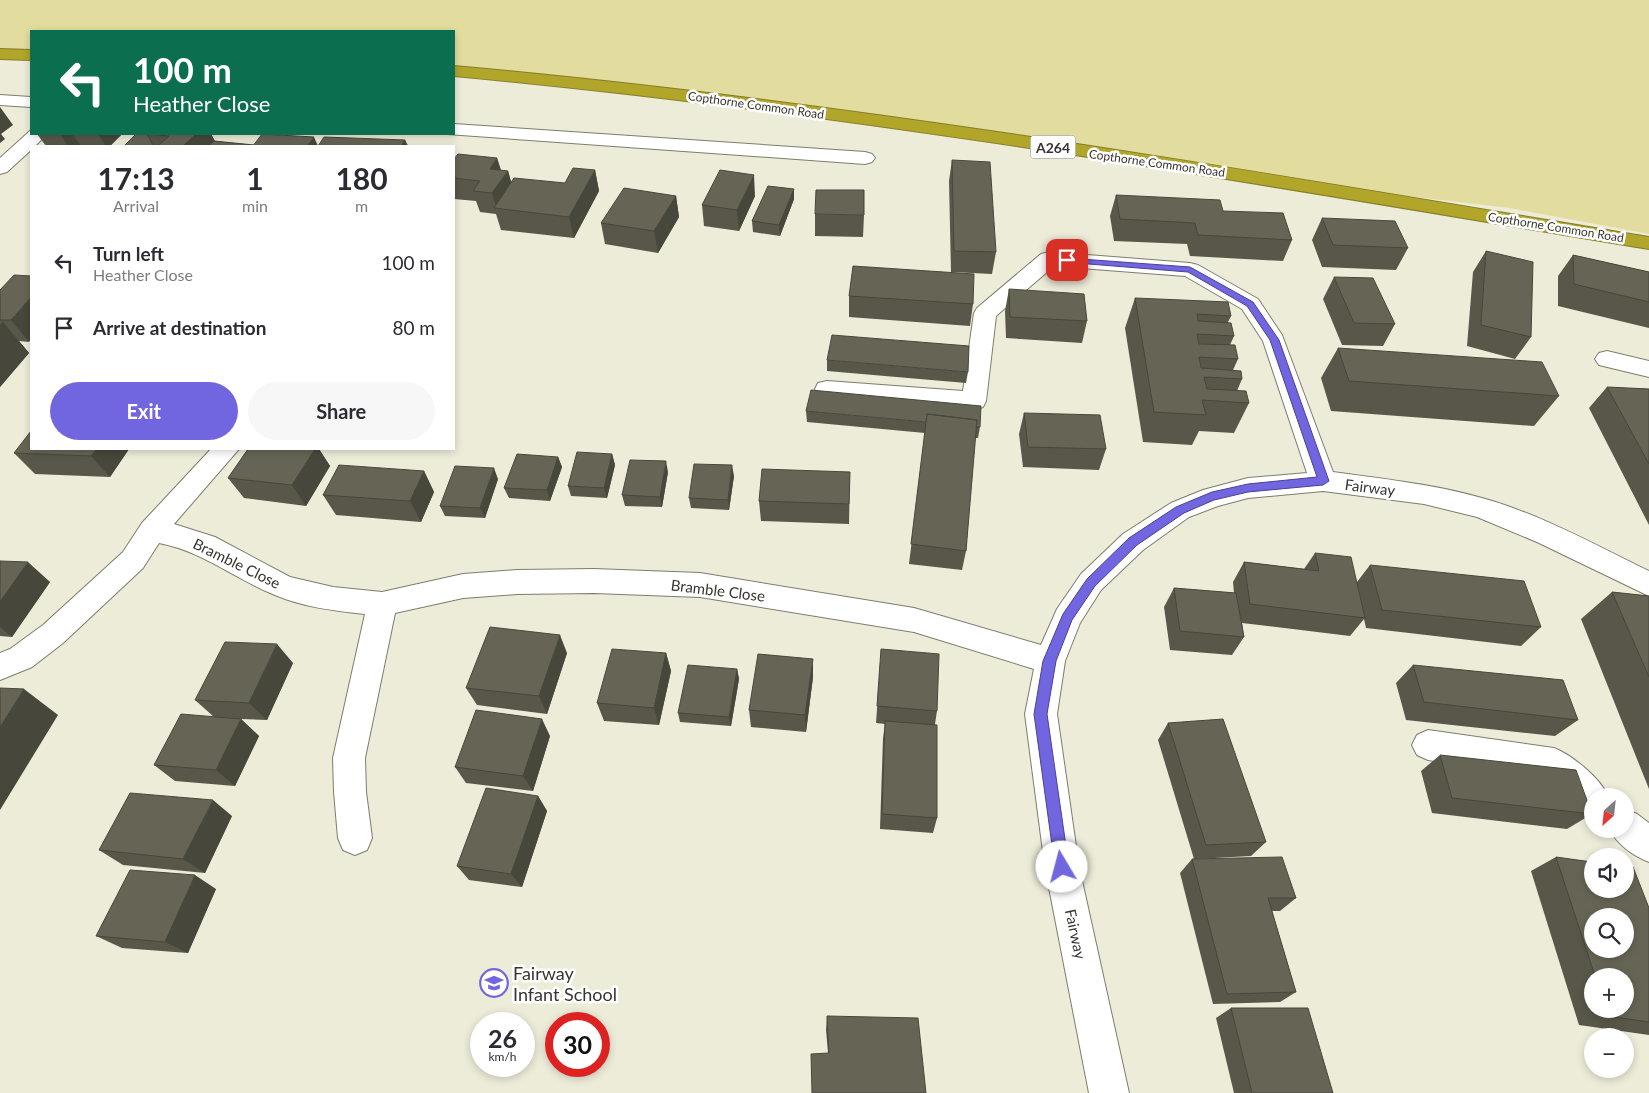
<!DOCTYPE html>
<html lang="en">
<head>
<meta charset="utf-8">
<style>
  body { margin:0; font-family:Lato,sans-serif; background:#f7f7f7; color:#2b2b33; height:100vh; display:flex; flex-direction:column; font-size:19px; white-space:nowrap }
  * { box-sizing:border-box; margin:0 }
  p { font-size:16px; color:#7c7c81 }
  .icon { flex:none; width:28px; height:28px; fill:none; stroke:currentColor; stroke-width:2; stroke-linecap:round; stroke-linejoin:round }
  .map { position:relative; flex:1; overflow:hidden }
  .drawer { position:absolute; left:30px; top:145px; width:425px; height:305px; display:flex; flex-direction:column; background:#fff; border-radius:0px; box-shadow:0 2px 8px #0003 }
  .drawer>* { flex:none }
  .hud { position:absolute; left:30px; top:30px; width:425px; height:105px; border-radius:0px; box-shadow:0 2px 8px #0003; background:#0b6e4f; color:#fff; overflow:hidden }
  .needle { width:32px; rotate:207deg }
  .tools { position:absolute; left:1584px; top:788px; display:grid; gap:10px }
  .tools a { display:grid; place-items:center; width:50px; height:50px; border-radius:50%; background:#fff; box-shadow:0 2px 8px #0003; font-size:25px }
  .speed { position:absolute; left:470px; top:1012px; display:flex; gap:10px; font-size:25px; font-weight:700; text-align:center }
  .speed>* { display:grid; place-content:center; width:65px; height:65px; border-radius:50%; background:#fff; box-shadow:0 2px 8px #0003; line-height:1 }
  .speed small { font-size:12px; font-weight:400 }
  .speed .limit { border:8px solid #d22; background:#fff; color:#111 }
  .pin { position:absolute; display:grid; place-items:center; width:42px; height:42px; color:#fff; margin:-21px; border-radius:10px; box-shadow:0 2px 8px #0006 }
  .me { position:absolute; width:55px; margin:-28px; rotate:352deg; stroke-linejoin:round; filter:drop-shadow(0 0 4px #0008) }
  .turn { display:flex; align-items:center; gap:18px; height:105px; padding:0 20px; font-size:22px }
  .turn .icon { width:65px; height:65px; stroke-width:2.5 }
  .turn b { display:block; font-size:35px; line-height:42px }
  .eta { display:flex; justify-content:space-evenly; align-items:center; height:85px; text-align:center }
  .eta b { font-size:30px; font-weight:700; line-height:35px }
  .button { display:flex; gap:10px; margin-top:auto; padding:10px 20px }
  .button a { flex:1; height:58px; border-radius:30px; background:#7265e0; color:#fff; font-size:20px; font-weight:700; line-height:58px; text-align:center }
  .button a+a { background:#f7f7f7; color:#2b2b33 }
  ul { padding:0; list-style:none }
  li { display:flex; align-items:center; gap:15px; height:65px; padding:0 20px }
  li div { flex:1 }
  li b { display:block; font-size:19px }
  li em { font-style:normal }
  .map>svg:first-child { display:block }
  .green { fill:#e2dd9f }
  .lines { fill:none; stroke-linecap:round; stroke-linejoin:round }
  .minor-casing { stroke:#7e7d6c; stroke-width:2 }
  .highway-casing { stroke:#867e2b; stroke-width:2 }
  .minor { fill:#fff; fill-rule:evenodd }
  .highway { fill:#b1a62a; fill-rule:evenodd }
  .wall { fill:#585749; fill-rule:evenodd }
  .shaded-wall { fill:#47473c }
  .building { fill:#666555; stroke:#47473c; fill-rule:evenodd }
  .route { fill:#7265e0; stroke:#4a4292 }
  .labels { text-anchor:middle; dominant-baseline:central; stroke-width:5; stroke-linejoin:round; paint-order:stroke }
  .far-street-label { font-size:12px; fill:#36352e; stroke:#fff }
  .shield { fill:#fff; stroke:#72726d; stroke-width:1 }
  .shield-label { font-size:14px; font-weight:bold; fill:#36352e }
  .street-label { font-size:15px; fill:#36352e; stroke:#fff }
  .near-poi-label { font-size:18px; fill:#36352e; stroke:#fff; text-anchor:start }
</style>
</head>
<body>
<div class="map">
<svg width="1649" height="1093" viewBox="0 0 1649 1093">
  <rect width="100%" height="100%" fill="#edecd9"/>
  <path class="green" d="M0,0H1649V234L1509,208L1271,180L607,85L454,71V31H31V55L0,54Z"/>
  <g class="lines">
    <defs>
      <path id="minor" d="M0,95L31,97V107L0,105Z
        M454,124L865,152L872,154L875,158L872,162L865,164L447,134H454Z
        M31,130V134H47L35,146H31V150L7,172L0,174V158Z
        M1049,252L1190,263L1198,265L1258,299L1282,335L1333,472C1383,479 1433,484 1482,498C1540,514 1595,545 1649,571V596L1537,542L1477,517L1424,504L1323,491L1248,498L1218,506L1189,517L1143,550L1101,590L1080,623L1065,661L1057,714L1079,867L1129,1093H1089L1045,867L1025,714L1034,669L914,632L700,597L594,593L517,594L463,598L395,613L365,758L366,792L372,838L367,850L355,855L343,850L338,838L334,792L333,758L365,614C335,611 303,607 275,595C235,579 202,551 159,543L143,568L63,643L32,667L0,680V653L10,649L43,625L123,552L142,523L211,449H239L174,524L215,537L290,577L333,587L382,592L463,574L517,570L594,569L700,573L914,608L1041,645L1057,609L1081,574L1123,534L1171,503L1203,490L1248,478L1307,473L1263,341L1242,309L1185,276L1054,266L996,316L986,401L983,407L974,410L827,397L818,395L815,389L818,383L827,381L963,391L974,313L977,308L1041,254Z
        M1607,351L1649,361V377L1599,365L1595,359L1599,353Z
        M1428,730L1554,748C1572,755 1600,778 1608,796H1592V813L1580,808L1546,777L1428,760L1417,755L1412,745L1417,735Z
        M1625,809L1637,814L1649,823V862C1634,856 1616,844 1610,829H1625Z"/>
      <path id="highway" d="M0,49L31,50V60L0,59Z
        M454,66C855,102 1252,171 1649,237V249C1252,183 855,113 454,76Z"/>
    </defs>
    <use href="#minor" class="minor-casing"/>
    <use href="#highway" class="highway-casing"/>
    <use href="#minor" class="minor"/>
    <use href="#highway" class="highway"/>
  </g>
  <path class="wall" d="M37,134H122L110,146H46Z
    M136,134H211L215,141L254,145L318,146L405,140L408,146H124Z
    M497,158L501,170L508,171L511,182L565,183L595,170L599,191L574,238L501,230L496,214L480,212L476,201L454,199V159Z
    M952,160L996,252L992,274L952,272L973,304L970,326L849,317V296L951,272L949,181Z
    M794,189V199L780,236L753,232L752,221Z
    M1116,195L1223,211L1292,240L1283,261L1190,256L1187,244L1114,241L1110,216Z
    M676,196L679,217L658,253L605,244L601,223Z
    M755,196L739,231L704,226L702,205Z
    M815,214L864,215L863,237L815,236Z
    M1322,218L1408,248L1396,270L1322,267L1312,240Z
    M1486,251L1531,337L1515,359L1467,346L1473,272Z
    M1573,255L1649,272V328L1558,306V276Z
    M1334,277L1395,324L1383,346L1342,345L1323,299Z
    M1009,289L1087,321L1082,343L1006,338L1005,311Z
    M0,290L29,342L19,341L29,353L0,387Z
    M1135,298L1231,316L1228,322L1234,336L1230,345L1238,359L1233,370L1242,379L1237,391L1249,403L1234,433L1199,431L1192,445L1143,442L1125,328Z
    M1338,348L1559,396L1534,426L1331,411L1321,378Z
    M827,360L968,372L966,383L827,371Z
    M1607,387L1649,389V525L1589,408Z
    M806,411L980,427L978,438H975L966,551L962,570L909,564L925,433L807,422Z
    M1024,413L1106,449L1099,470L1023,467L1019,434Z
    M129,449L110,477L35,474L14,453Z
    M248,449H319L330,466L306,506L244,498L228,478Z
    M612,454L615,465L607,498L571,496L568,486Z
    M558,457L562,467L550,501L509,498L504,488Z
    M424,471L434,492L421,522L336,515L323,495Z
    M668,472L662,507L625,506L622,495Z
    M850,472L849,524L761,521L759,501Z
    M734,476L729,510L691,508L689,498Z
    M498,479L485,518L445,516L440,506Z
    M1315,553L1357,582L1370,565L1541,627L1521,646L1366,628L1364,619L1350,636L1242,623L1244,637L1232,655L1170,650L1164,607L1174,588L1234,593L1233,582L1244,562L1304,569Z
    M0,561L50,582L12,637L0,636Z
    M1612,592L1649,596V789L1581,619Z
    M567,653L547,714L477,705L466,688Z
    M666,653L671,671L659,725L604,721L597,703Z
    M293,663L267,720L241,719L259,736L235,786L175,781L154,765L214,717L195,700Z
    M1413,665L1578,720L1555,736L1406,720L1396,683Z
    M880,667L937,711L935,724L937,818L933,833L880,829L883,738L885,724L876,723Z
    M737,669L739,679L731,726L680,722L678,713Z
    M813,677L806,732L751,727L749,710Z
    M1168,723L1266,842L1251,856L1196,859L1296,898L1280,911H1272L1296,992L1280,1002L1213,1004L1180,873L1192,859H1194L1158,740Z
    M550,736L533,791L466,783L455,767Z
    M1440,755L1592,814L1567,829L1432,813L1421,771Z
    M538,796L547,811L522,887L469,880L457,866Z
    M232,816L205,873L123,865L99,850Z
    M1556,857L1649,908V1035L1579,1025L1531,871ZM1592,976H1625V1009H1592Z
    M216,889L188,953L122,948L96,936Z
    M1231,1008L1333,1093H1234L1216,1018Z
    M827,1016L926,1093L828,1053L826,1030Z"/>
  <path class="shaded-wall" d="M0,107L13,125L1,134L5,139L0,143Z
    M60,134H72L81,146H68Z
    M98,134H122L110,146H106Z
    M196,134H211L217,145L216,146H183Z
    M314,137L318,146H307Z
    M405,140L408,146H401Z
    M497,158L503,178L508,171L514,192L497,209L492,193L490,169Z
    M595,170L599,191L574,238L569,217Z
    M754,175L755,196L739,231L737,210Z
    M794,189V199L780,236L779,225Z
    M676,196L679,217L658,253L654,231Z
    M31,297V339L29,342L11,320Z
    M3,322L29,353L0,387V325Z
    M97,449H129L110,477L91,456Z
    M315,449H319L330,466L306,506L292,485Z
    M612,454L615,465L607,498L604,488Z
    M558,457L562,467L550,501L547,490Z
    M666,461L668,472L662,507L660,497Z
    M732,465L734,476L729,510L728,500Z
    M494,468L498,479L485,518L480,508Z
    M424,471L434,492L421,522L410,501Z
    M28,562L50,582L12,637L0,627V602Z
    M560,635L567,653L547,714L539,696Z
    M277,644L293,663L267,720L249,703Z
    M666,653L671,671L659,725L654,708Z
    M813,659V677L806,732L805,715Z
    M737,669L739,679L731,726L729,717Z
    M24,689L58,715L0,810V727Z
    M241,719L259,736L235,786L216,770Z
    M542,719L550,736L533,791L523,776Z
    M538,796L547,811L522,887L511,874Z
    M213,800L232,816L205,873L183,859Z
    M195,875L216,889L188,953L165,942Z"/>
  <path class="building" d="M136,134H147L153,145L152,146H124Z
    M147,134H196L183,146H158L169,136Z
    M262,134L314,137L307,146H253Z
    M324,137L405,140L401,146H318Z
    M214,141L254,145L253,146H209Z
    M458,154L497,158L490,169L508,171L492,193L473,191L480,181L454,178V159Z
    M952,160L990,162L996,252L954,251Z
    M573,168L595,170L569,217L494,208L514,178L565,183Z
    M720,170L754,175L737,210L702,205Z
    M768,186L794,189L779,225L752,221Z
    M624,188L676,196L654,231L601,223Z
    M816,190H864V215L815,214Z
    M1116,195L1220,200L1223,211L1283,213L1292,240L1198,235L1195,223L1120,219Z
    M1322,218L1395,221L1408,248L1333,245Z
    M1486,251L1533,262L1531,337L1481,325Z
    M1573,255L1649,272V302L1574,284Z
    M853,266L974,274L973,304L849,296Z
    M14,275L31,276V297L11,320H0V290Z
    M1334,277L1373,278L1395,324L1354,323Z
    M1009,289L1084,294L1087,321L1010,317Z
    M1135,298L1228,302L1231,316L1197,314L1198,321L1231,323L1234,336L1197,334L1199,344L1235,345L1238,359L1199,357L1201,368L1241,371L1242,379L1204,377L1207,389L1246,391L1249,403L1202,400L1206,415L1154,412Z
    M832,335L969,346L968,372L827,360Z
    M1338,348L1542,362L1559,396L1349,381Z
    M1607,387L1649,389V464Z
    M811,390L981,406L980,427H976L977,420L927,414L926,422L806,411Z
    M1024,413L1100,415L1106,449L1028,447Z
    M927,414L977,420L966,551L911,544Z
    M31,431V449H97L91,456L14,453Z
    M248,449H315L292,485L228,478Z
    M577,452L612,454L604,488L568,486Z
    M517,454L558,457L547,490L504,488Z
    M630,460L666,461L660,497L622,495Z
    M694,464L732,465L728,500L689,498Z
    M339,465L424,471L410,501L323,495Z
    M455,466L494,468L480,508L440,506Z
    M762,469L850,472L849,504L759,501Z
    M1315,553L1351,557L1365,618L1250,604L1244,562L1319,571Z
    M0,561L28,562L0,602Z
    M1370,565L1524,581L1541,627L1382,610Z
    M1174,588L1236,593L1244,637L1180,631Z
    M1612,592L1649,596V677Z
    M490,627L560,635L539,696L466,688Z
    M225,642L277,644L249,703L195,700Z
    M612,649L666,653L654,708L597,703Z
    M881,649L939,654L937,711L877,706Z
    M758,654L813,659L805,715L749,710Z
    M688,665L737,669L729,717L678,713Z
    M1413,665L1563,680L1578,720L1424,702Z
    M0,688L24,689L0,727Z
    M476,710L542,719L523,776L455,767Z
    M181,714L241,719L216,770L154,765Z
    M1223,719L1266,842L1206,845L1168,723Z
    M885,721L937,725V818L882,814Z
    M1440,755L1576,770L1592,814L1452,798Z
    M486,788L538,796L511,874L457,866Z
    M130,793L213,800L183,859L99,850Z
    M1282,857L1296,898H1268L1296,992L1227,994L1192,859Z
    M1556,857L1592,862V889H1625V866L1633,867L1649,908V1022L1608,1016L1605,1009H1625V976H1595ZM1592,916H1625V949H1592Z
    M130,870L195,875L165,942L96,936Z
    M1231,1008H1308L1333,1093H1252Z
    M827,1016L918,1018L926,1093H812L811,1054L829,1053Z"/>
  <path class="route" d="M1067,258L1190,267L1253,302L1279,340L1329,481L1323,485L1248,492L1214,500L1184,513L1137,545L1095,586L1072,620L1056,661L1047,714L1069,867L1067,872L1062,874L1057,872L1055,867L1034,714L1043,661L1063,614L1087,579L1129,538L1176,507L1212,492L1248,484L1317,477L1270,340L1247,306L1188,272L1064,262L1062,260Z"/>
  <defs>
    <symbol id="school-ring" viewBox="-11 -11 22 22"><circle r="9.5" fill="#fff" stroke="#7265e0" stroke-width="1.5"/><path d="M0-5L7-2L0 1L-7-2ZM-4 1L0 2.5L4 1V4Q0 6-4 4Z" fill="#7265e0"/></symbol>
  </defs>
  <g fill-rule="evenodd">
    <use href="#school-ring" x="478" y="967" width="32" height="32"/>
  </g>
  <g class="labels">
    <g class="far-street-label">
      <text transform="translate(756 105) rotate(8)">Copthorne Common Road</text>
      <text transform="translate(1157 163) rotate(8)">Copthorne Common Road</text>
      <text transform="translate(1556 227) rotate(9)">Copthorne Common Road</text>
    </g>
    <rect class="shield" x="1030.5" y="135.5" width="45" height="23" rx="4"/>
    <g class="shield-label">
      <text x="1053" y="147">A264</text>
    </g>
    <g class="street-label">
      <text transform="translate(1370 487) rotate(7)">Fairway</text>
      <text transform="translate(237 563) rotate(26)">Bramble Close</text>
      <text transform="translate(718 590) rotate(7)">Bramble Close</text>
      <text transform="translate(1076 934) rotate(78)">Fairway</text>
    </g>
    <g class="near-poi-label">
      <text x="513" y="973">Fairway<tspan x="513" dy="21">Infant School</tspan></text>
    </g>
  </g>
</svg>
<div class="tools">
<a><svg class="needle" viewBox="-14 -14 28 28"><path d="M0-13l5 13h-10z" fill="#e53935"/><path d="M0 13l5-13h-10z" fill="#7c7c81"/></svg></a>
<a><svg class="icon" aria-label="sound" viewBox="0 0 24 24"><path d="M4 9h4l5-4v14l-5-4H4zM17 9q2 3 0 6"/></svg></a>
<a><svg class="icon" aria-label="search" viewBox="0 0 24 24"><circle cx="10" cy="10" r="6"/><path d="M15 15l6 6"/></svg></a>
<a>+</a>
<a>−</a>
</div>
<div class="speed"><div>26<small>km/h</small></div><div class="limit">30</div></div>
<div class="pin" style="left:1067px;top:260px;background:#d93025"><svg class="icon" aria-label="arrive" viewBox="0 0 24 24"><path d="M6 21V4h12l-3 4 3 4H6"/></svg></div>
<svg class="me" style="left:1062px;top:867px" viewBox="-20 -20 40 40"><circle r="19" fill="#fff"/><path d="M0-13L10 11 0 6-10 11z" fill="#7265e0"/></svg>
<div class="hud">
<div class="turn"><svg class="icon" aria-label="left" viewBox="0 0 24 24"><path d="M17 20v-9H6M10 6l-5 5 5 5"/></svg><div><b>100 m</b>Heather Close</div></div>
</div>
<section class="drawer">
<div class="eta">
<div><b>17:13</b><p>Arrival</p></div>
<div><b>1</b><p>min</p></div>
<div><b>180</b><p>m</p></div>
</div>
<ul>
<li><svg class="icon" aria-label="left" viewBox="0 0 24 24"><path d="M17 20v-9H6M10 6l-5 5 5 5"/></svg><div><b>Turn left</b><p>Heather Close</p></div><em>100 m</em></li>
<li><svg class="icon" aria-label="arrive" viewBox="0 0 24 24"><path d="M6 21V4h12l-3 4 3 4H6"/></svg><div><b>Arrive at destination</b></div><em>80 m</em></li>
</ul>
<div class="button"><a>Exit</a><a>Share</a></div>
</section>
</div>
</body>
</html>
